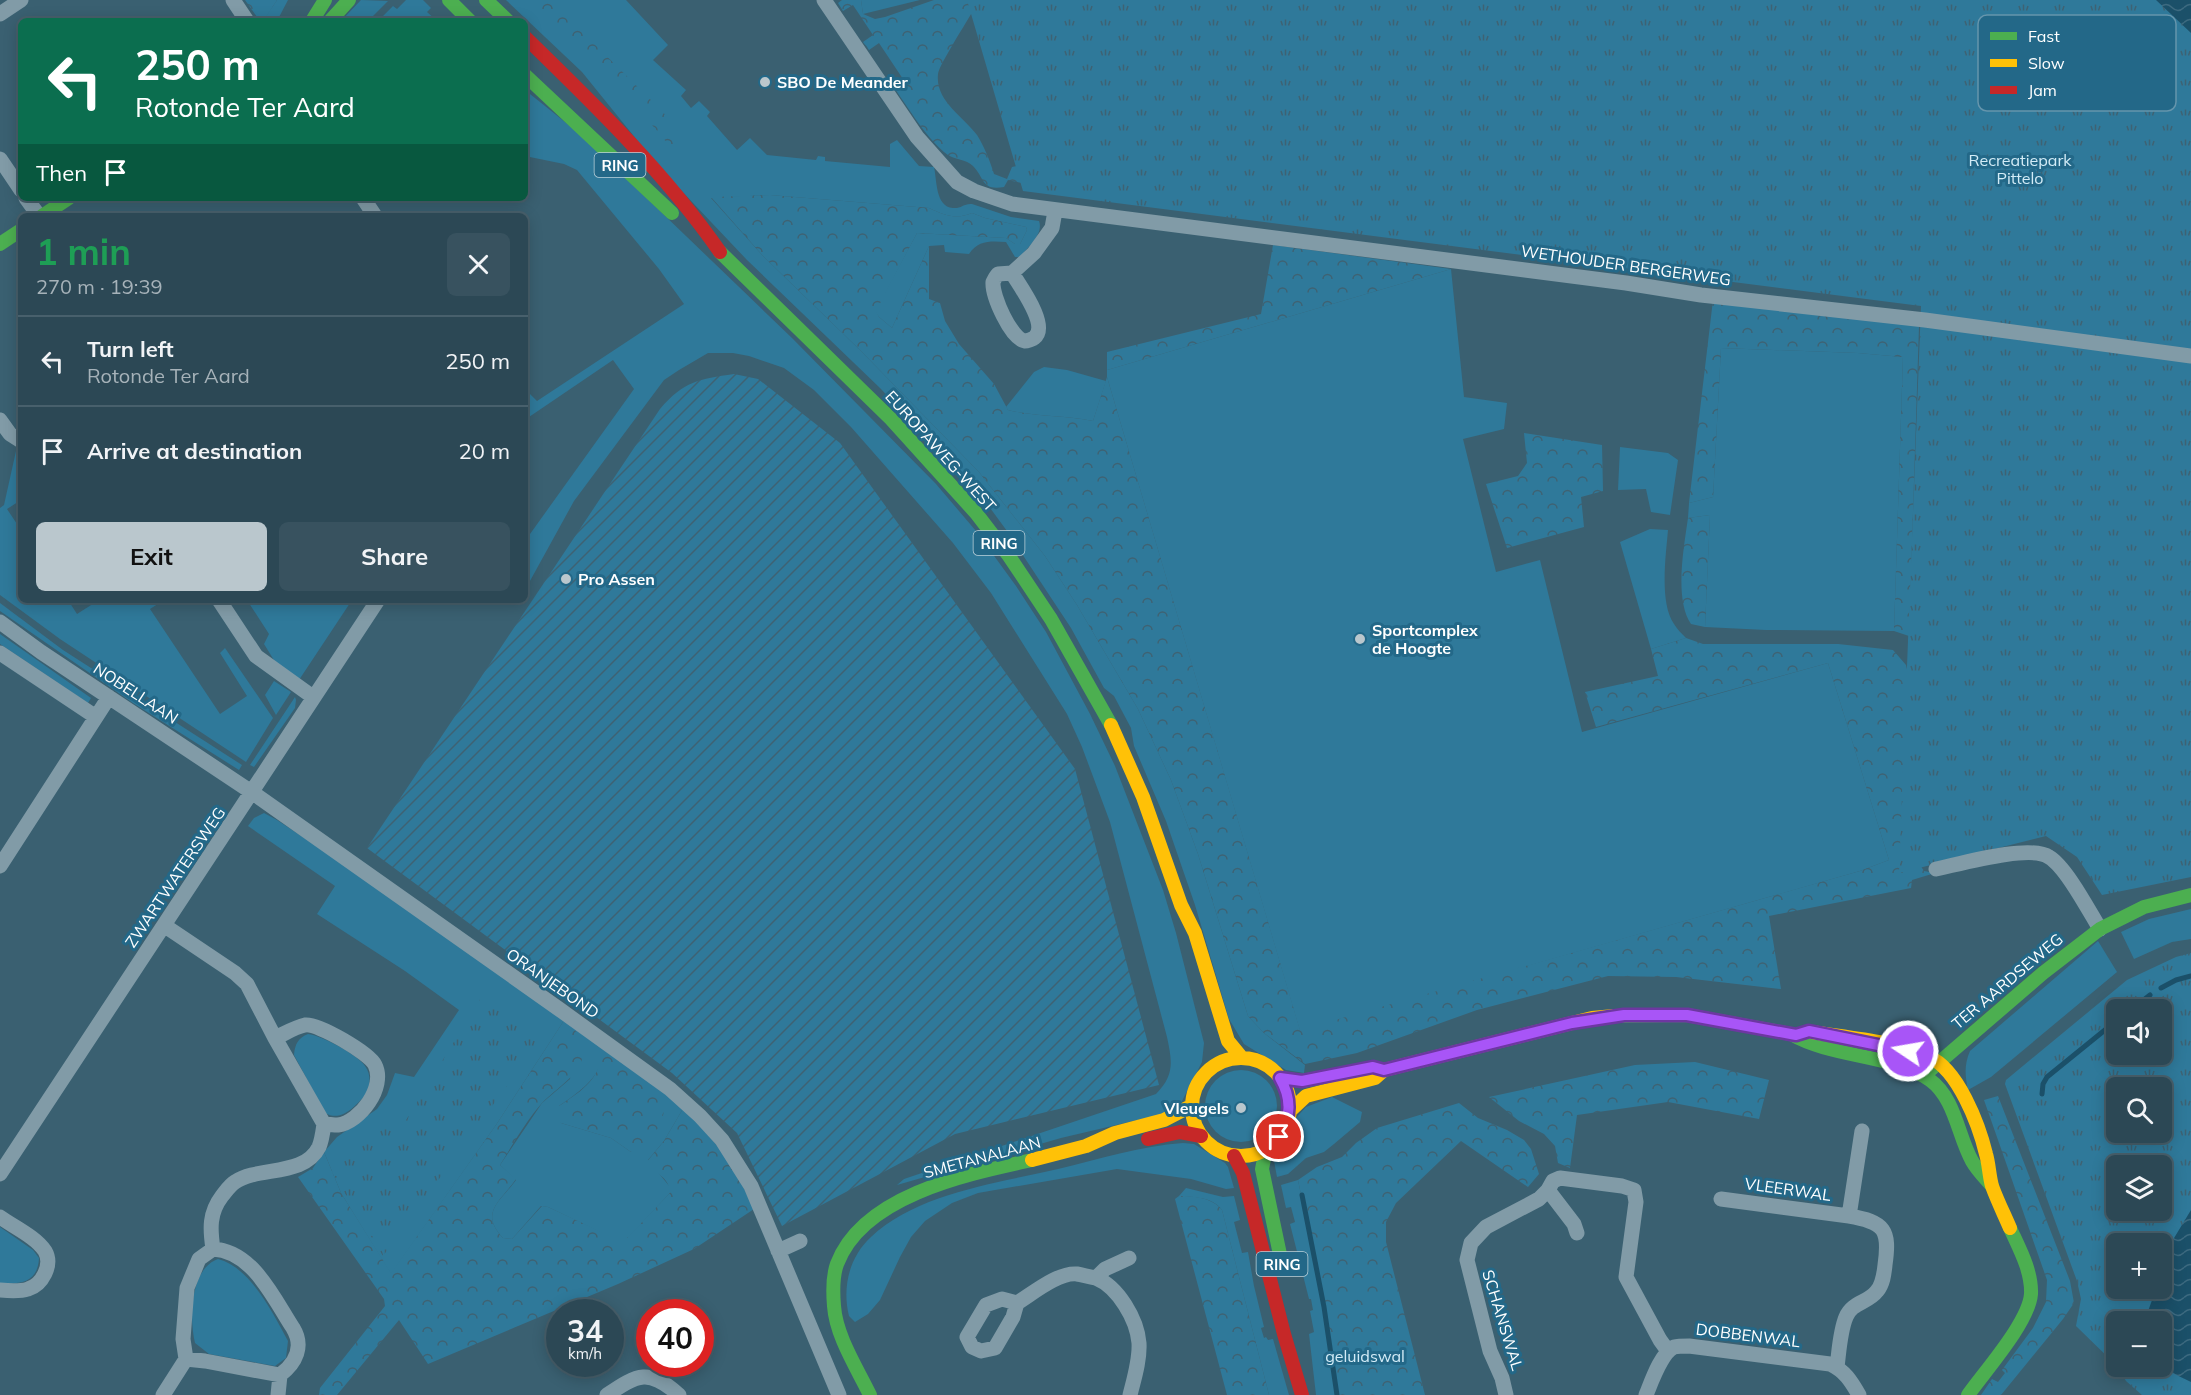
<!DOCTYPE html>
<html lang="en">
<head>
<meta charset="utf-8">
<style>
  body { margin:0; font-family:Mulish,sans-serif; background:#38525f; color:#f1f3f6; height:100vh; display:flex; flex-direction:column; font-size:22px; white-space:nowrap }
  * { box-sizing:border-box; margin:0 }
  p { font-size:20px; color:#a6b2b9 }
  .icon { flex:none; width:33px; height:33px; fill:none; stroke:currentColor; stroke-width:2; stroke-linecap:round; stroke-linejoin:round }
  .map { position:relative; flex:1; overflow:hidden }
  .panel { position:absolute; left:18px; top:213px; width:510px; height:390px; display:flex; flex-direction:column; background:#2c4855; border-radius:9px; box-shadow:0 3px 15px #0003,0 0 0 2px #48606c }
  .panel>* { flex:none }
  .hud { position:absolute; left:18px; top:18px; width:510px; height:183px; border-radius:9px; box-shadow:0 3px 15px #0003,0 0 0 2px #48606c; background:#0b6e4f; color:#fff; overflow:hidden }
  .controls { position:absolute; left:2106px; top:999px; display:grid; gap:12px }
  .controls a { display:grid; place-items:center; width:66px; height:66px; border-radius:9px; background:#2c4855; box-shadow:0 3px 15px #0003,0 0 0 2px #48606c; font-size:30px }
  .speed { position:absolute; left:546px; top:1299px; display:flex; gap:12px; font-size:30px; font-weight:700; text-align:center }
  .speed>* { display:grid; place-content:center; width:78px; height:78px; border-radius:50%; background:#2c4855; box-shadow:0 3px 15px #0003,0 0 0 2px #48606c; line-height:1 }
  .speed small { font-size:15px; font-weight:400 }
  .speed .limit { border:9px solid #d22; background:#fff; color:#111 }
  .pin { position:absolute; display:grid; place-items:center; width:51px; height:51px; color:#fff; margin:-26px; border:3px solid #fff; border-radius:50%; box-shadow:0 2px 6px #0007 }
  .me { position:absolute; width:66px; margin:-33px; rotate:282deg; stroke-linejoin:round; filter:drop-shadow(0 0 4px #0008) }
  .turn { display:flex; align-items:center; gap:21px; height:126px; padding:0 18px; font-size:27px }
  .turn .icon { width:78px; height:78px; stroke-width:2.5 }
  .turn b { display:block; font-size:42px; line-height:51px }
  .then { display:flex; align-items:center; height:57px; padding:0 18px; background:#0003; gap:12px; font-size:22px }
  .round { display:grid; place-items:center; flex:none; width:63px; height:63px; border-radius:9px; background:#38525f }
  .overview { display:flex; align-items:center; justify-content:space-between; height:102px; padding:0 18px }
  h1 { font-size:36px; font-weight:700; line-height:45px; color:#1e9e55 }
  .primary-button { display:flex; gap:12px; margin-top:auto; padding:12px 18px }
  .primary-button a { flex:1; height:69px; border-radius:9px; background:#bac7cd; color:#111; font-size:24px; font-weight:700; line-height:69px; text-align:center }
  .primary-button a+a { background:#38525f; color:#f1f3f6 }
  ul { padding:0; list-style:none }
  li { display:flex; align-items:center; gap:18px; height:90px; padding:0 18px; border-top:2px solid #48606c }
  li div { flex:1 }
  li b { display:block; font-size:22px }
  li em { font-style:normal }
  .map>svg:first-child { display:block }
  .grass { fill:#2f799a }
  .forest { fill:url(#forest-crowns) }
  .park { fill:url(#park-tufts); fill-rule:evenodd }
  .garden { fill:url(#garden-furrows) }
  .water { fill:url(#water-waves) }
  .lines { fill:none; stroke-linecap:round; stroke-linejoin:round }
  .stream { stroke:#1b5069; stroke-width:5 }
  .street { stroke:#819ba7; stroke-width:15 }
  .fast { stroke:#4caf50; stroke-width:14 }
  .slow { stroke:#ffc107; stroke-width:14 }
  .jam { stroke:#c62828; stroke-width:14 }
  .route-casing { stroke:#6d37a1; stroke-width:15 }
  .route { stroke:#a855f7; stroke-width:10 }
  .poi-dot { fill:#bac7cd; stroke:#236888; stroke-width:2 }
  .labels { text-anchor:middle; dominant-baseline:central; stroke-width:6; stroke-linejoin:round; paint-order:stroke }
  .shield { fill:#236888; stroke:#bdd2db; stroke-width:1.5 }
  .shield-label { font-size:15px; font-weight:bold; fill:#fff }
  .poi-label { font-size:16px; font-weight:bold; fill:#fff; stroke:#236888; text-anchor:start }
  .park-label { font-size:16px; fill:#d3ecf7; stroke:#236888 }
  .street-label { font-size:16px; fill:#fff; stroke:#236888 }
  .key { fill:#236888; stroke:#6595ac; stroke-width:1.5 }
  .key-label { font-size:16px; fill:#fff }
</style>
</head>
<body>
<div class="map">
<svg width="2191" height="1395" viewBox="0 0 2191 1395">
  <defs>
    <pattern id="forest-crowns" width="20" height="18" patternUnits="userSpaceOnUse" patternTransform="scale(1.5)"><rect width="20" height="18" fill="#2f799a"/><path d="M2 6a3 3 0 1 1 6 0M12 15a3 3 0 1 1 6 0" fill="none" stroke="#3e6273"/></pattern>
    <pattern id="park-tufts" width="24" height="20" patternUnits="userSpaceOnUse" patternTransform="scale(1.5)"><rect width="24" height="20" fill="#2f799a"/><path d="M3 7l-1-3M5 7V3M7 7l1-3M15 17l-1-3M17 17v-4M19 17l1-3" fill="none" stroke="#3e6273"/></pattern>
    <pattern id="garden-furrows" width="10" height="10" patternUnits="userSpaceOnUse" patternTransform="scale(1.5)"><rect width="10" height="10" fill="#2f799a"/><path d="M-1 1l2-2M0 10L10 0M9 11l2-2" fill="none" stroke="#3e6273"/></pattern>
    <pattern id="water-waves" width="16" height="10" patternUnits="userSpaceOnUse" patternTransform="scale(1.5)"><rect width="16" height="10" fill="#1b5069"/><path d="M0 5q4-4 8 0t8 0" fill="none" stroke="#3d6a80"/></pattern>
  </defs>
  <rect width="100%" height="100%" fill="#3a6071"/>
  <path class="grass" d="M277,0H288L277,21H260L252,10L264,19Z
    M361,0L388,1L368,21H341Z
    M406,0H423L431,8L427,12L437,21H378L393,6L397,9Z
    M506,0H626L668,45L653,60L686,90L681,96L691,108L699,101L710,112L707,116L737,150L750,138L767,155L816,160L818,156L825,157V161L890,167V144L897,140L919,166L934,167C937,179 935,207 953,208C961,209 964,203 972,204L1011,217L1039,221C1044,234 1027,248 1020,257H1015L1006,242C991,241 978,240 969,254L945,252L944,245L929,246L892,328L879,317L875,311L917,233L1006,238L1015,244H1020L1027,230L1026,227L985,218L972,213C956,220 944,215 929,208L770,195L711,198L763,256L861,351L979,472L1045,556L1077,605L1138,709L1171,780L1198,854L1248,1016L1264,1033L1305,1065L1304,1073L1286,1070L1244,1044L1229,1019L1195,905L1166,821L1134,746L1131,728L1114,696L1104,688L1071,628L1007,531L982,497L945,456L880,388L747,260L658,166L582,72Z
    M861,0H920L863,14Z
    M525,90L580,134L792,338L936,484L976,531L1016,586L1046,632L1090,714L1115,766L1163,890L1176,933L1204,1043L1202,1062L1181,1103L1163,1114L1061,1138L897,1185L904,1179L1156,1094C1175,1075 1172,1061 1167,1037L1110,822L1082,747L1067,714L991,593L953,543L851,427L814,390L784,368L749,356L733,353H708L679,370L664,380L574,501L525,590V541L634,389L613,360L529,417L525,433V389L537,401L684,304L659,269L577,170L564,164L525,156Z
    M1451,269L1464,397L1507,403L1504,429L1463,439L1496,572L1540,560L1582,732L1828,663L1889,860L1860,871L1300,1031L1107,377V370Z
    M1721,348L1858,353L1903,357L1894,631L1766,630L1705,627L1710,515L1688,518L1689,503L1713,497Z
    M1044,367L1067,370L1106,381L1093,421C1065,415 1036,417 1008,410L1006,407L1034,372Z
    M1620,447L1668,453L1678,460L1670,515L1651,512L1646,489L1618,490Z
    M16,451L21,453V500L7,509L21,530V600H68L77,614L99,600H164L150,609L220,714L247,696L220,653L225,648L273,718L246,762L60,639L0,595V508L4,505Z
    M1650,529L1668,530C1666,555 1659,602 1674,624C1677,629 1682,634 1686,638L1651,649L1620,542Z
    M247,600H352L299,680L277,665L264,644L269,634Z
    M0,603L63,650L242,765L239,770L133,703L0,611Z
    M0,634L91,698L88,703L0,644Z
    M274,681L291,692L276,715L265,695Z
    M295,697L296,700L295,708L254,767L250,765Z
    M264,813L277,820L371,882L565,1019L496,1125L391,1274L341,1193L324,1152L337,1137L377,1109L387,1095L395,1073L414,1077L459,1010L405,971L317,914L335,886L248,826L254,818Z
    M2191,909V939L2172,942L2134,959L2121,932L2149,919Z
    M2098,941L2117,972L1991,1077L1968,1090C1965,1075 1964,1065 1970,1051Z
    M574,1026C581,1031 592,1037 597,1044C614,1069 577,1094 559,1106L561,1123L611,1138L631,1152L660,1088L684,1107L664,1141L648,1160L670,1187V1193L623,1243L548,1207L541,1206L512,1239L503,1238C479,1212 500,1202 516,1180L500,1165L542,1103L570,1079Z
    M308,1034C321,1035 358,1055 365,1066C371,1074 370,1083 368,1093C356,1104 343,1123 325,1113L294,1055C295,1044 298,1038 308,1034Z
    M1205 1106a36 36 0 1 1 72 0a36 36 0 1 1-72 0Z
    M1332,1097L1362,1112L1360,1122L1334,1144L1324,1152L1306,1158L1288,1174L1277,1177L1274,1161L1277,1148L1286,1138L1295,1119L1306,1107Z
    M1183,1143L1194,1144L1225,1163L1228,1167L1234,1188L1226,1189L1191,1179L1117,1169L978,1193L952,1203L925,1221L911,1237L900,1257L880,1300L868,1314L855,1322L849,1316C842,1288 849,1257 871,1237C917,1193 998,1183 1058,1169C1099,1159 1140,1146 1183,1143Z
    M1298,1180L1324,1307L1337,1395H1316L1309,1334L1314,1332L1310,1311L1313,1310L1311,1299H1309L1290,1224L1295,1222L1291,1207L1286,1208L1281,1185Z
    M1186,1188L1223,1197L1234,1196L1240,1220L1234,1222L1242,1253L1248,1252L1254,1286L1264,1327L1261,1328L1264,1338L1266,1337L1268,1340L1273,1339L1289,1395H1269L1222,1210C1213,1197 1194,1197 1179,1196Z
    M0,1227L33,1250L39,1258C38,1282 21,1285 0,1283Z
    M218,1259C250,1267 273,1313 288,1341L286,1358L275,1366L209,1354L195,1343C189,1318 190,1269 218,1259Z"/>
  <path class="forest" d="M245,0H277L264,20L252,10Z
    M521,0H550L663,112L688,145L672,149L643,114Z
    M842,0H861L863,14L875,19L885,17L934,0H977L974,9C968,20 939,65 938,74C935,101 963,116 977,135C984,146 990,161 994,174L1007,179L1012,167L1078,152L1044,188L1008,180L1004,187C981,191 985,178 973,166C966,159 955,160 948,155C927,140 908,107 893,86L903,79L879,43L869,50L863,42L873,35L853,5L843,11L838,3Z
    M770,195L929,208C944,215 956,220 972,213L985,218L1026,227L1027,230L1020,244H1015L1006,238L917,233L876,311L879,317L892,328L929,246V299L940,303L945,321L959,344L994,384L1008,410C1036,417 1064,415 1093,421L1107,377L1300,1030L1860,871L1889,860L1828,663L1596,727L1585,692L1658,676L1651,649L1686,638L1703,644H1838L1893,650L1906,665L1909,679L1904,841L1924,871L1935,873L1912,880L1911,888L1769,916L1781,989L1676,977L1608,976L1477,1010L1357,1053L1305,1064L1264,1033L1248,1016L1198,854L1171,780L1138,709L1077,605L1045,556L979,472L861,351L763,256L711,197Z
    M1273,245L1451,269L1107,370V352L1261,314Z
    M1713,300L1919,326L1909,636L1894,631L1903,357L1858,353L1721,348L1713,497L1689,503Z
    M1524,433L1602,445L1603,491L1581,497L1584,527L1507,548L1486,484L1518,476L1527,463Z
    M1710,515L1705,627L1691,624C1674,599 1684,547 1688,518Z
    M565,1019C574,1026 576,1031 581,1041C592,1069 558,1086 542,1103C526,1121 513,1144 500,1165L516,1179C500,1202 479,1212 503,1238L512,1239L542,1206L548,1207L623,1242L670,1193C670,1178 655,1172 645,1164L664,1141L684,1107L731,1162L754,1209L694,1249L618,1284L428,1364L399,1320L337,1395H319L320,1388L385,1306L384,1299L298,1177L313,1168L324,1152L341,1193L391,1273L496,1125Z
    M596,1042L660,1088L665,1106L661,1125L643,1145L631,1152L611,1138L561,1123L556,1116L559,1106C582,1091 610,1073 596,1042Z
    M1695,1062L1769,1080L1759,1119L1668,1102L1577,1115L1570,1168L1558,1163L1555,1146L1544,1134L1519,1121L1489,1097L1635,1065Z
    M1998,1096L2070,1281L2074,1303L2063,1319L2001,1395H1981L1992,1379L1998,1382L2005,1373L2002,1370L2033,1328L2046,1302L2047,1280L1984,1100Z
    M1459,1103L1478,1118L1507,1130L1524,1140L1531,1149L1539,1174L1528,1187L1461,1141L1396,1203L1386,1222V1242L1425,1395H1337L1324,1307L1298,1180L1317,1167L1342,1157L1356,1143L1377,1128Z
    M1179,1196C1194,1196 1213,1198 1222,1210L1269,1395H1227L1175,1199Z"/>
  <path class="park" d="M967,0H2191V877L2102,895L2077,857L2046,836L1899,873L1921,306L1023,191Z
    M2191,953V1395H2142L2126,1381L2118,1367L2162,1366V1322H2116V1365L2076,1326L2081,1299L2077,1281L2005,1084L2006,1080L2127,980L2176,957ZM2116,1010H2162V1054H2116ZM2116,1088H2162V1132H2116ZM2116,1166H2162V1210H2116ZM2116,1244H2162V1288H2116Z
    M482,996L541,1039L383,1256L332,1172L388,1123L403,1125Z"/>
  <path class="garden" d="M734,374L758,379L840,443L1075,769L1159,1085L955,1134L782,1226L737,1133L672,1073L367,848L660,409C684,381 699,379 734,374Z"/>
  <path class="water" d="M2156,0H2191V33Z
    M2191,1210V1382L2164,1369L2162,1365V1322L2147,1321V1314L2156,1289L2162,1288V1265L2171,1243Z"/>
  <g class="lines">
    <path class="stream" d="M2161,988L2176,980L2191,976
      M2131,1010L2150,995
      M2042,1094L2043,1084L2047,1077L2116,1021
      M1302,1195L1324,1307L1337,1395"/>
    <path class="street" d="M233,0L247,21
      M824,0L917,137L957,182L974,191L1012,204L1626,283L1701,295L1925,320L2191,356
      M0,14L21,0
      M0,159L21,190
      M26,198L39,216
      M363,198L375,216
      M1012,273C1019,285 1050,326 1034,338C1033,339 1027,341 1025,341C1011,339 992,296 993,282C994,280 996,276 998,274L1012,273L1034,253L1052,228L1055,211
      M0,420L10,434L21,441
      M219,600L256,656L313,697
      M0,622L41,652L253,793L559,1009L670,1089L700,1116L722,1140L751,1186L839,1395
      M0,653L96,717
      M0,866L109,697
      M1936,869C1960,864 2030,844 2049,857C2066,867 2089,911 2100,929
      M165,926L235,973L247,984L275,1038L324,1124C328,1124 333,1125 338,1125C360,1122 386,1087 375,1065C369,1053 318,1023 305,1025C295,1027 284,1034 275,1038
      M0,1174L378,600
      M1548,1190L1574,1224L1577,1233
      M1721,1199L1849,1216C1885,1222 1890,1230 1885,1265C1884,1274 1883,1284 1877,1291C1868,1303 1852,1302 1846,1317C1840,1331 1839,1352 1837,1367
      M1849,1216L1862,1131
      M0,1217C14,1227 36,1237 45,1251C53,1265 42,1285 28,1289C19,1292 9,1291 0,1290
      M778,1251L800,1241
      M1096,1278C1118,1287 1137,1319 1139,1343C1140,1360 1134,1379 1130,1395
      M1017,1303L1013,1317L995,1348L981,1351L972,1347L967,1337L986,1305L1002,1299L1017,1303C1032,1294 1058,1272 1077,1274C1083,1275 1089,1277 1096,1278L1105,1269L1129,1258
      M186,1359L205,1361L280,1375C296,1363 304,1346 293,1328C274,1299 253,1251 213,1249C210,1229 209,1213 222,1196C226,1191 230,1185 235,1182C259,1166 304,1177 319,1147C322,1140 323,1131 324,1124
      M163,1395L186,1359L183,1339L187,1288L199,1259L213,1249
      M278,1395L280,1375
      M607,1395C638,1374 649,1368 679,1395
      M1506,1395L1502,1378L1490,1351L1467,1260L1471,1243L1486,1227L1539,1199L1548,1190L1553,1181L1560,1178L1622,1186L1634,1190L1636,1202L1626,1277L1660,1340L1668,1351
      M1646,1395C1651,1383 1661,1353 1674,1347C1678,1346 1684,1346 1689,1346L1830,1364C1845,1371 1851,1381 1859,1395"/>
    <path class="fast" d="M449,0L470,21
      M486,0L508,21
      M312,21L325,0
      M330,21L349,0
      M525,75L672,213
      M42,216L69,198
      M0,244L21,230
      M720,252L891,419L976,513L1009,556L1051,619L1111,725
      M1614,1016L1687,1015L1791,1034C1832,1058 1893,1054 1930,1080C1955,1098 1958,1136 1972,1161C1977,1170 1985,1178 1992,1186
      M1928,1072L2043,973L2100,929L2144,907L2191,895
      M1280,1078L1302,1081L1343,1074
      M1266,1149L1262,1169L1282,1264
      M870,1395C857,1368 836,1336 834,1306C833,1294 833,1275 837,1264C863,1195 968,1174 1032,1160
      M1968,1395C1985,1371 2029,1322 2031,1294C2032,1271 2019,1248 2010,1228"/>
    <path class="slow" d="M1111,725L1143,797L1181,905L1195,933L1228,1041L1242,1058
      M1812,1032C1850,1038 1893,1041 1929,1057C1958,1069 1979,1125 1986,1154C1989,1164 1989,1175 1992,1186C1997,1200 2004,1214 2010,1228
      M1192 1107a49 49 0 1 1 98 0a49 49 0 1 1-98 0Z
      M1289,1112L1306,1096L1375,1078L1384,1070L1592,1018L1614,1016
      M1032,1160L1086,1146L1115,1133L1164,1120L1191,1106"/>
    <path class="jam" d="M525,37C594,104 665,173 720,252
      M1148,1139L1180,1132L1201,1136
      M1234,1156L1243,1173L1284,1334L1302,1395"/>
  </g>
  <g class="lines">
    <defs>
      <path id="route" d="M1279,1137C1291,1117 1292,1099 1280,1078L1302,1081L1373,1067L1384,1070L1572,1023L1624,1015H1687L1796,1035L1809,1031L1908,1051"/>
    </defs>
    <use href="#route" class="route-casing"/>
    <use href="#route" class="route"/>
  </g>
  <g class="poi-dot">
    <circle cx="765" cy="82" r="6"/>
    <circle cx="566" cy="579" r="6"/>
    <circle cx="1360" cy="639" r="6"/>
    <circle cx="1241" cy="1108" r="6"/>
  </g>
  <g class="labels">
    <g class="shield">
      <rect x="594.5" y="153" width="51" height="24" rx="4.5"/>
      <rect x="973.5" y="531" width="51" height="24" rx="4.5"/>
      <rect x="1256.5" y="1252" width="51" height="24" rx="4.5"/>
    </g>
    <g class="shield-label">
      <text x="620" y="165">RING</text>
      <text x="999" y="543">RING</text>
      <text x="1282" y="1264">RING</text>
    </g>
    <g class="poi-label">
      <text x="777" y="82">SBO De Meander</text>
      <text x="578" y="579">Pro Assen</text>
      <text x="1372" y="630">Sportcomplex<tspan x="1372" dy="18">de Hoogte</tspan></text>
      <text x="1229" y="1108" text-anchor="end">Vleugels</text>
    </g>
    <g class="park-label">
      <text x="2020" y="160">Recreatiepark<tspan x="2020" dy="18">Pittelo</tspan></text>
      <text x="1365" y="1356">geluidswal</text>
    </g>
    <g class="street-label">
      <text transform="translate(1626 265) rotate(8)">WETHOUDER BERGERWEG</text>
      <text transform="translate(941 451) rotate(48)">EUROPAWEG-WEST</text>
      <text transform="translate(136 693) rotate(33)">NOBELLAAN</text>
      <text transform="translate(175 877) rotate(-56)">ZWARTWATERSWEG</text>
      <text transform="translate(2007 981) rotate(-40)">TER AARDSEWEG</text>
      <text transform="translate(553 983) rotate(35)">ORANJEBOND</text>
      <text transform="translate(982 1157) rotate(-15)">SMETANALAAN</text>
      <text transform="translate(1788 1189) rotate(8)">VLEERWAL</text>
      <text transform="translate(1503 1320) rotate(73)">SCHANSWAL</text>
      <text transform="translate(1748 1335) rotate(7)">DOBBENWAL</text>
    </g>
  </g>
  <rect x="1978" y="15" width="198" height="96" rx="9" class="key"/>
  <rect x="1990" y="32" width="27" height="8" fill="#4caf50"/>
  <rect x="1990" y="59" width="27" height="8" fill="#ffc107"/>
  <rect x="1990" y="86" width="27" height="8" fill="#c62828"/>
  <g class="key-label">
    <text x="2028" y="42">Fast</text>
    <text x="2028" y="69">Slow</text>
    <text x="2028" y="96">Jam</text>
  </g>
</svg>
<div class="controls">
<a><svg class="icon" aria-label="sound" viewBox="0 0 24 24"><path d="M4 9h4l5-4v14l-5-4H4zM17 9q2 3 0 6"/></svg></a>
<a><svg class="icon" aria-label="search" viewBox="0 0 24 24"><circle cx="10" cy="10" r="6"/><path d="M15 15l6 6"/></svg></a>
<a><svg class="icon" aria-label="layers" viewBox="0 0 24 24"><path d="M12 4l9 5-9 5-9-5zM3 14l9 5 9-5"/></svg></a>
<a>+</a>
<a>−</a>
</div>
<div class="speed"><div>34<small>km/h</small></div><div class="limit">40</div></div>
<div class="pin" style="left:1279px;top:1137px;background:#d93025"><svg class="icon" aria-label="arrive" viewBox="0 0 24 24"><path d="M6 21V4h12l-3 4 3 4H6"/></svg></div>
<svg class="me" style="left:1908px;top:1051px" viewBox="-20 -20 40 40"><circle r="17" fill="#a855f7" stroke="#fff" stroke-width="3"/><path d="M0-11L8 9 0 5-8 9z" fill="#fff"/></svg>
<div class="hud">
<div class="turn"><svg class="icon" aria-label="left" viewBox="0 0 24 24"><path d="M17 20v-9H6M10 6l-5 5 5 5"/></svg><div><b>250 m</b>Rotonde Ter Aard</div></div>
<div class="then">Then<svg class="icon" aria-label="arrive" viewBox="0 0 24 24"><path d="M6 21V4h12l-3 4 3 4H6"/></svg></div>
</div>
<section class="panel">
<div class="overview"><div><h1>1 min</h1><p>270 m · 19:39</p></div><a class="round"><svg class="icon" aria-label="close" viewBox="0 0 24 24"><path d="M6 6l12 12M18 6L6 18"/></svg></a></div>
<ul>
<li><svg class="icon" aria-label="left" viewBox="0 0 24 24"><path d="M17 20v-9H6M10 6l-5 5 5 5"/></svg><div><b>Turn left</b><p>Rotonde Ter Aard</p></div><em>250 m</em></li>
<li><svg class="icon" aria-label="arrive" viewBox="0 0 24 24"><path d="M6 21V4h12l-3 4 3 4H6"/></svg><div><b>Arrive at destination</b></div><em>20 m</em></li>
</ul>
<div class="primary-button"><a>Exit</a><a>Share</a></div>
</section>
</div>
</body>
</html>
